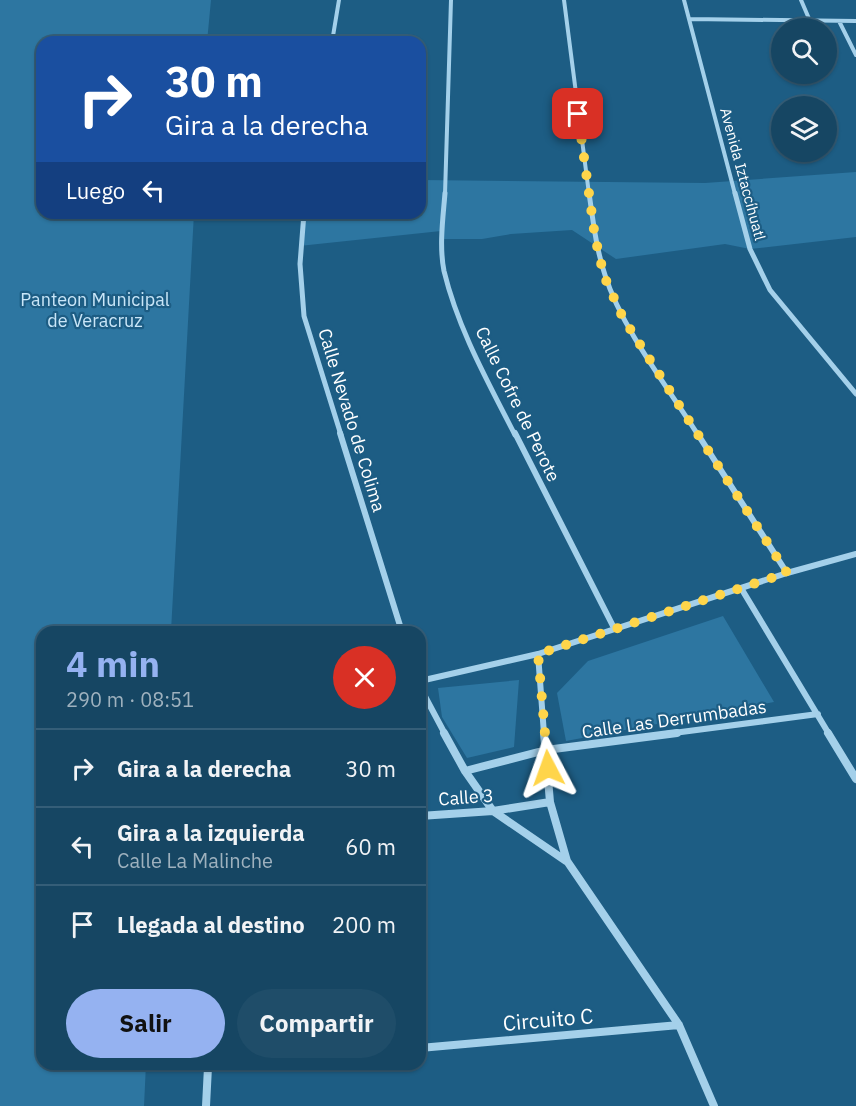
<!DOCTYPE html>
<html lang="es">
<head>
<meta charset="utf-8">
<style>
  body { margin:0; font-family:"IBM Plex Sans",sans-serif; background:#1f4d69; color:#f1f3f6; height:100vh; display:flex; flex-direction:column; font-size:22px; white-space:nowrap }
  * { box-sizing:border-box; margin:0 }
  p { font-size:20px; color:#9eb1be }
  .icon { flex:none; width:33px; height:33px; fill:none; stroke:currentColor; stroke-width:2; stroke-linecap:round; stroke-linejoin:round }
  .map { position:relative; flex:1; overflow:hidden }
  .panel { position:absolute; left:36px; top:626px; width:390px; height:444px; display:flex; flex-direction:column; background:#164663; border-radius:18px; box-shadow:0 2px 4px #0004,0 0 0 2px #355e78 }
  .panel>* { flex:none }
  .top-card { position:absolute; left:36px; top:36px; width:390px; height:183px; border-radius:18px; box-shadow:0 2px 4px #0004,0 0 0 2px #355e78; background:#1a4fa0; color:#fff; overflow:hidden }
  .buttons { position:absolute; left:771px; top:18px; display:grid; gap:12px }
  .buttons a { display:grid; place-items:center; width:66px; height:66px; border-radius:50%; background:#164663; box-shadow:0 2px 4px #0004,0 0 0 2px #355e78; font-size:30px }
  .pin { position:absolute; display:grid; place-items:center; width:51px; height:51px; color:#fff; margin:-26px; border-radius:12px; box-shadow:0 3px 9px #0006 }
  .me { position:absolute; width:66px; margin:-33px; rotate:356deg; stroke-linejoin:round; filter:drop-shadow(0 0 4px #0008) }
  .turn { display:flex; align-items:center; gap:21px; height:126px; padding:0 30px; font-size:27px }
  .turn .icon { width:78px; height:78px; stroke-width:2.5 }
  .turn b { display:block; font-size:42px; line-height:51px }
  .then { display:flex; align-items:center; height:57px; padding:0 30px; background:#0003; gap:12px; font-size:22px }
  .round { display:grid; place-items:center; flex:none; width:63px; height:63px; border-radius:32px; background:#1f4d69 }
  .headline { display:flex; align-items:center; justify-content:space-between; height:102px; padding:0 30px }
  h1 { font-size:36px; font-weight:700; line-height:45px; color:#95b2f1 }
  .primary-button { display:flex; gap:12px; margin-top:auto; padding:12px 30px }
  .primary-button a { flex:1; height:69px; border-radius:36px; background:#95b2f1; color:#111; font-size:24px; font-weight:700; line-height:69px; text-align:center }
  .primary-button a+a { background:#1f4d69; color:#f1f3f6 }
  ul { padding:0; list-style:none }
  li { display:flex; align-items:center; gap:18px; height:78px; padding:0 30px; border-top:2px solid #355e78 }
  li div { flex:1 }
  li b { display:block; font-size:22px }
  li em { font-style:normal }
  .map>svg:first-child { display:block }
  .green { fill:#2d76a1 }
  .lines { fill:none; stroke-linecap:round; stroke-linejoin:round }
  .street-far3 { stroke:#a4d0ea; stroke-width:4 }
  .street-far2 { stroke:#a4d0ea; stroke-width:5 }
  .street-far1 { stroke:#a4d0ea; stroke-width:6 }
  .street { stroke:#a4d0ea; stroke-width:8 }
  .route { stroke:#ffd54a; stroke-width:10; stroke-dasharray:0 18 }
  .labels { text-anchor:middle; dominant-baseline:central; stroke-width:4.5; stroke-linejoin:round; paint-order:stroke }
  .far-street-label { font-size:15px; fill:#fff; stroke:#1d5d84 }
  .park-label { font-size:18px; fill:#c9e6f8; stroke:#1d5d84 }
  .street-label { font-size:18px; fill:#fff; stroke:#1d5d84 }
  .near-street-label { font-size:21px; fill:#fff; stroke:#1d5d84 }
</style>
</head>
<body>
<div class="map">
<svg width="856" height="1106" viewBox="0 0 856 1106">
  <rect width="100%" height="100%" fill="#1d5d84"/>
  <path class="green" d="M0,0H211L207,42H42V213H194L171,631L42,632V1064H146L144,1106H0Z
    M856,172V237L750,249L725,244L616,259L572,230L511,234L482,239H442L441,231L299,246L304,213H420V180L705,183Z
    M723,616L774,702L566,741L557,693L588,661Z
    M519,680L514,747L467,758L442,717L438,688Z"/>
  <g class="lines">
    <path class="street-far3" d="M564,0L589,194
      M684,0L735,194
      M801,0L810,21
      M690,19L856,21
      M839,21L856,55
      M332,42L339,0
      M445,194L451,0"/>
    <path class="street-far2" d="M445,193C443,218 439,246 444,271C458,329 488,382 515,435
      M589,193C593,220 596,248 605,275C622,329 667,386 698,435
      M735,193L750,249L770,290L856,394
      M304,213L300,264L304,316L341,435"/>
    <path class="street-far1" d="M340,433L402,632
      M515,433L614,628
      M697,433L787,573
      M741,588L829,734
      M538,654L544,734
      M420,681L538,654L787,573L856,554
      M420,687L445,734
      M666,734L818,714"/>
    <path class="street" d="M444,733L465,771L493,811L566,861
      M544,733L550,802L567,861L679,1025L714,1106
      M828,733L856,779
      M465,771L546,750L677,733
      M420,816L493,811L550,802
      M420,1048L679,1025
      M206,1106L208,1067L243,1064"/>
  </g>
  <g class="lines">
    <path class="route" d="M548,768L538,654L787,573L623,318L604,276L595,237L578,114"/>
  </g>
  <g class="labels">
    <g class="far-street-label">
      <text transform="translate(743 174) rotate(75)">Avenida Iztaccíhuatl</text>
    </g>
    <g class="park-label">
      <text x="95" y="299">Panteon Municipal<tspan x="95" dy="21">de Veracruz</tspan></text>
    </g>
    <g class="street-label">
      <text transform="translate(518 404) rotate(64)">Calle Cofre de Perote</text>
      <text transform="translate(352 420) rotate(73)">Calle Nevado de Colima</text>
      <text transform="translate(674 719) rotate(-8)">Calle Las Derrumbadas</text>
      <text transform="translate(466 797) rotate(-4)">Calle 3</text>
    </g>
    <g class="near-street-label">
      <text transform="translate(548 1019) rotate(-5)">Circuito C</text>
    </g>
  </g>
</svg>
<div class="buttons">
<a><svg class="icon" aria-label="search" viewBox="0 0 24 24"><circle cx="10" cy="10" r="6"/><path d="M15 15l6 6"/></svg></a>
<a><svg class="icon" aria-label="layers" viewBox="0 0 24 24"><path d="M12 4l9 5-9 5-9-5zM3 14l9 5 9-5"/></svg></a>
</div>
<div class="pin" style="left:578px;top:114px;background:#d93025"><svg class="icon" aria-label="arrive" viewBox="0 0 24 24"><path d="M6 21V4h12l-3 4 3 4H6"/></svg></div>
<svg class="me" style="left:548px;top:768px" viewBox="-20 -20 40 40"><path d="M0-17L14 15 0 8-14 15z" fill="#ffd54a" stroke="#fff" stroke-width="4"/></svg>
<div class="top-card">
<div class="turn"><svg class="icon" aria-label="right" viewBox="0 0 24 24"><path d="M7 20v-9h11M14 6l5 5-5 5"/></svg><div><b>30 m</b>Gira a la derecha</div></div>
<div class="then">Luego<svg class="icon" aria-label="left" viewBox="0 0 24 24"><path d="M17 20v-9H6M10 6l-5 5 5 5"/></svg></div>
</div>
<section class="panel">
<div class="headline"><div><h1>4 min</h1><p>290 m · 08:51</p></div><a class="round" style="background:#d93025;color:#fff"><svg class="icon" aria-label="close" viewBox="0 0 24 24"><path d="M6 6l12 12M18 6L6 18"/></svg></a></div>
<ul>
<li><svg class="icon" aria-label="right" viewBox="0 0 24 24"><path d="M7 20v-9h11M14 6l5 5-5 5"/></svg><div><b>Gira a la derecha</b></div><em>30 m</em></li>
<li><svg class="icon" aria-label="left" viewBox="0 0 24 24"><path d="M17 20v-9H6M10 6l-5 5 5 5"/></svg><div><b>Gira a la izquierda</b><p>Calle La Malinche</p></div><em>60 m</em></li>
<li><svg class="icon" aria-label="arrive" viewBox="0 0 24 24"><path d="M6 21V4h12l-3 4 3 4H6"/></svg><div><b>Llegada al destino</b></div><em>200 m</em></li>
</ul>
<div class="primary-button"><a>Salir</a><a>Compartir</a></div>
</section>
</div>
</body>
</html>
